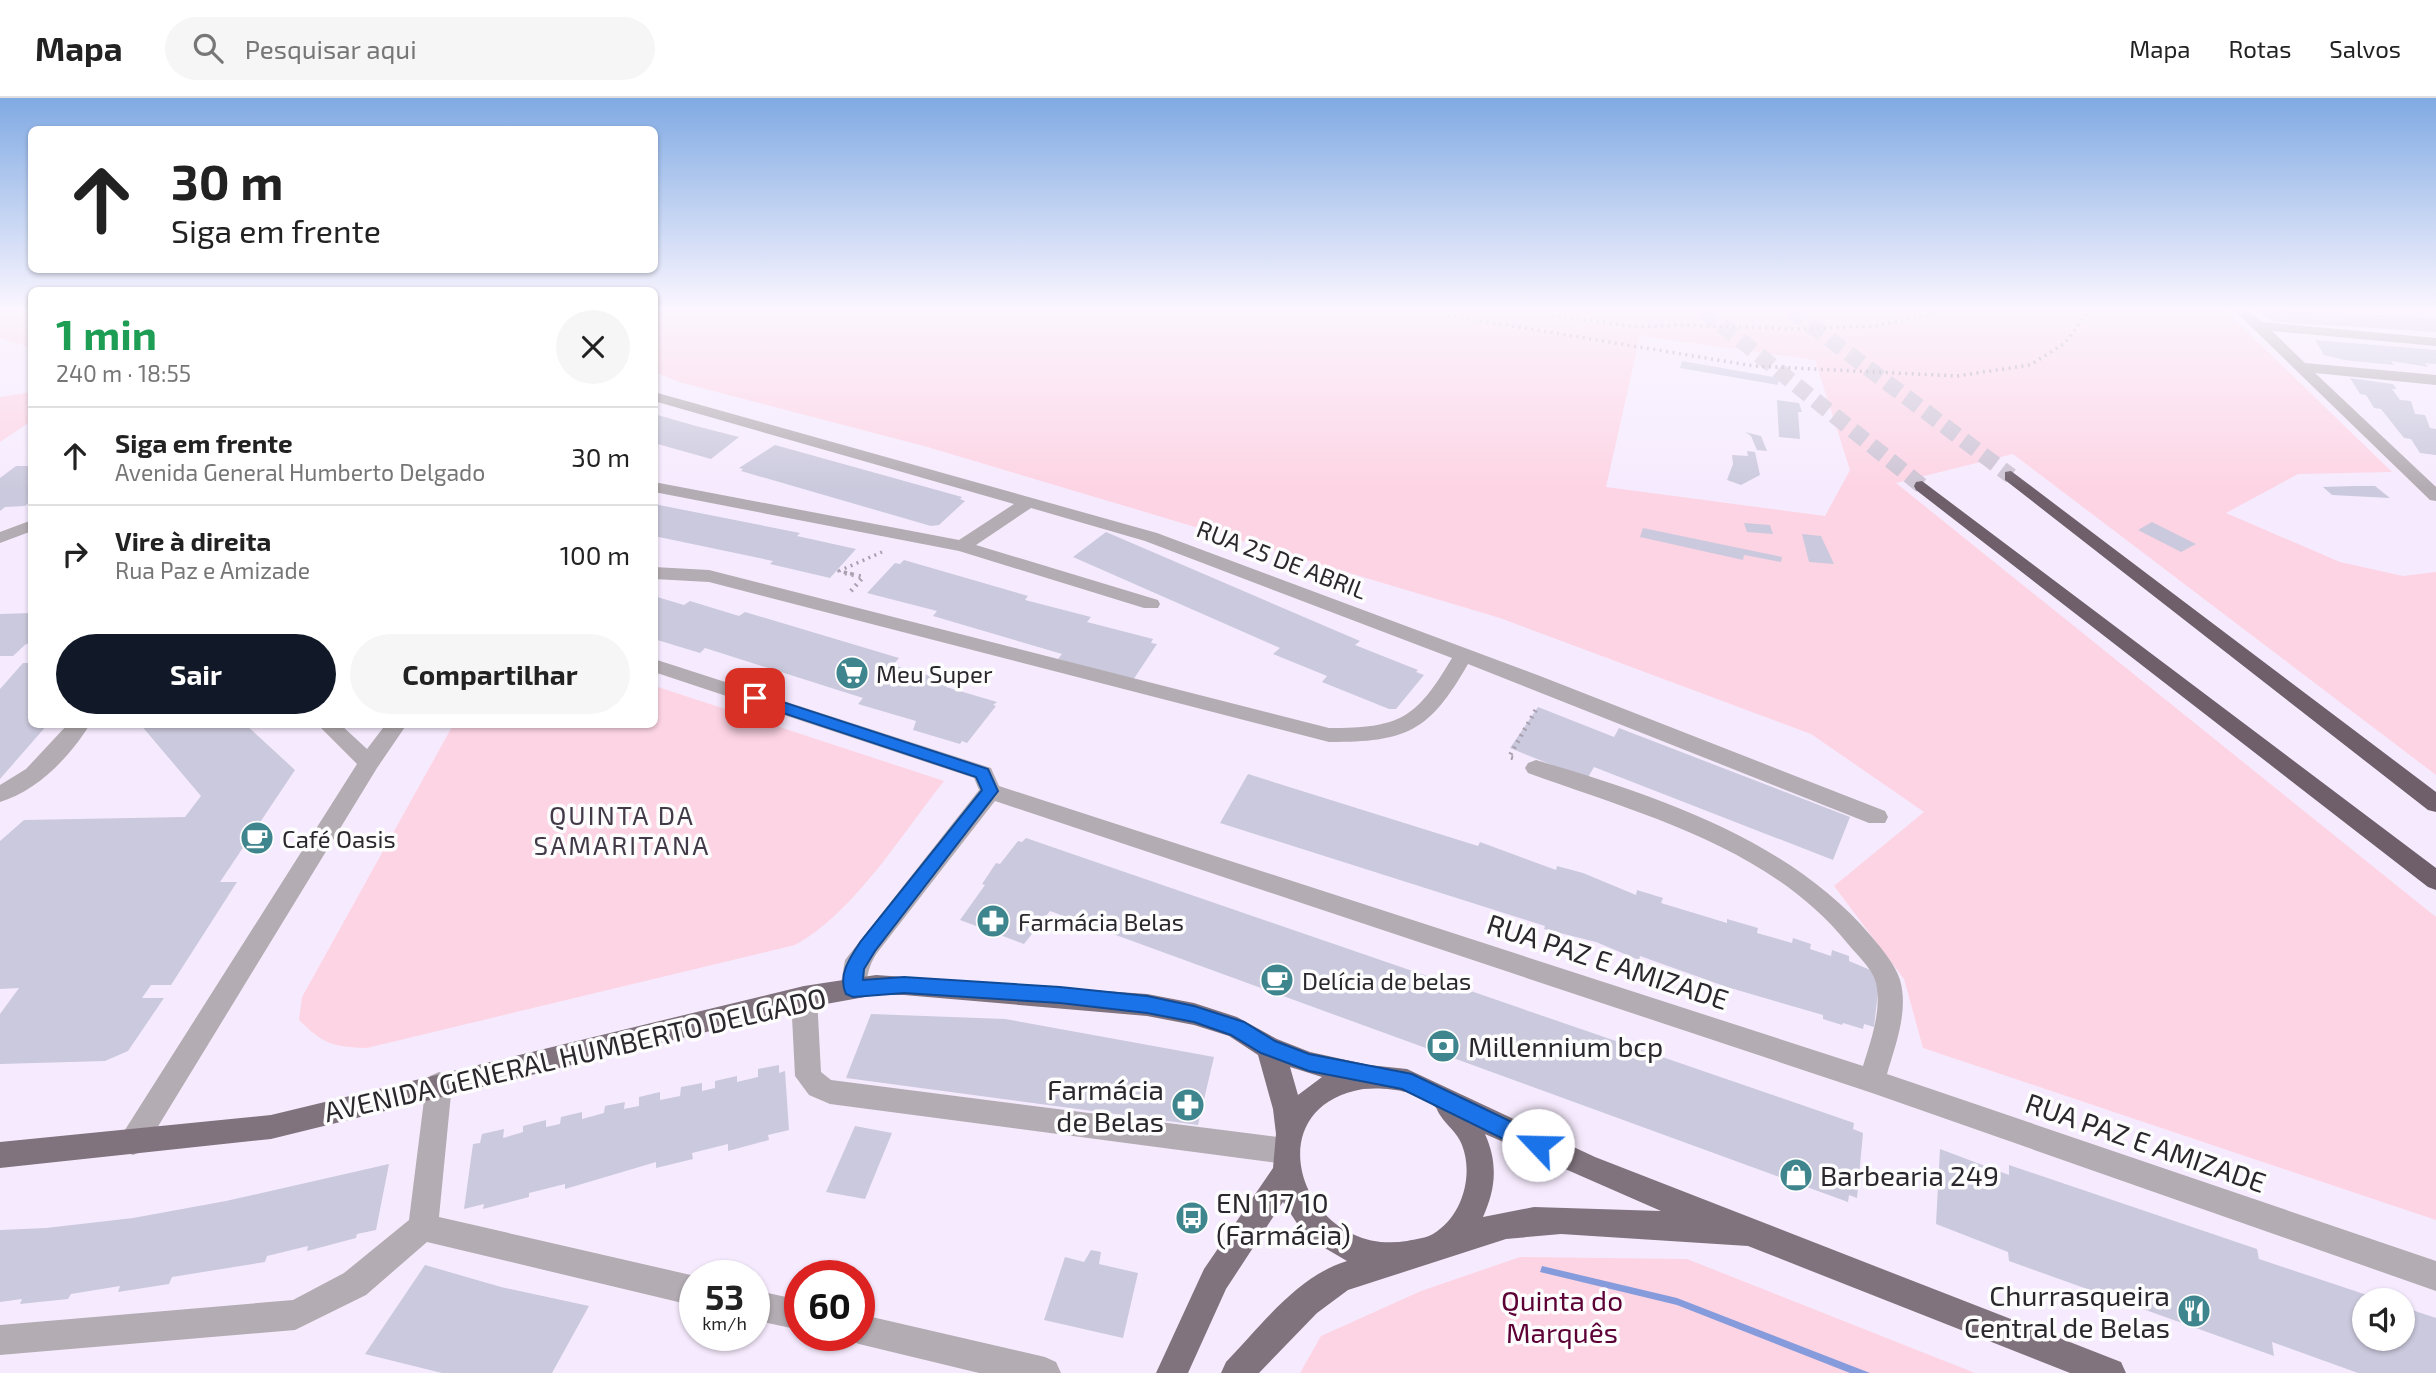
<!DOCTYPE html>
<html lang="pt">
<head>
<meta charset="utf-8">
<style>
  body { margin:0; font-family:"Exo 2",sans-serif; background:#f6f6f6; color:#222; height:100vh; display:flex; flex-direction:column; font-size:26px; white-space:nowrap }
  * { box-sizing:border-box; margin:0 }
  p { font-size:23px; color:#767676 }
  .icon { flex:none; width:38px; height:38px; fill:none; stroke:currentColor; stroke-width:2; stroke-linecap:round; stroke-linejoin:round }
  .map { position:relative; flex:1; overflow:hidden }
  .sheet { position:absolute; left:28px; top:189px; width:630px; height:441px; display:flex; flex-direction:column; background:#fff; border-radius:10px; box-shadow:0 2px 5px #0004 }
  .sheet>* { flex:none }
  .hud { position:absolute; left:28px; top:28px; width:630px; height:147px; border-radius:10px; box-shadow:0 2px 5px #0004; background:#fff; color:#222; overflow:hidden }
  .fabs { position:absolute; left:2352px; top:1190px; display:grid; gap:14px }
  .fabs a { display:grid; place-items:center; width:63px; height:63px; border-radius:50%; background:#fff; box-shadow:0 2px 5px #0004; font-size:35px }
  .speed { position:absolute; left:679px; top:1162px; display:flex; gap:14px; font-size:35px; font-weight:700; text-align:center }
  .speed>* { display:grid; place-content:center; width:91px; height:91px; border-radius:50%; background:#fff; box-shadow:0 2px 5px #0004; line-height:1 }
  .speed small { font-size:18px; font-weight:400 }
  .speed .limit { border:10px solid #d22; background:#fff; color:#111 }
  .pin { position:absolute; display:grid; place-items:center; width:60px; height:60px; color:#fff; margin:-30px; border-radius:14px; box-shadow:0 4px 10px #0006 }
  .me { position:absolute; width:77px; margin:-38px; rotate:294deg; stroke-linejoin:round; filter:drop-shadow(0 0 5px #0008) }
  .turn { display:flex; align-items:center; gap:24px; height:147px; padding:0 28px; font-size:32px }
  .turn .icon { width:91px; height:91px; stroke-width:2.5 }
  .turn b { display:block; font-size:49px; line-height:60px }
  .round { display:grid; place-items:center; flex:none; width:74px; height:74px; border-radius:37px; background:#f6f6f6 }
  .summary { display:flex; align-items:center; justify-content:space-between; height:119px; padding:0 28px }
  h1 { font-size:42px; font-weight:700; line-height:52px; color:#1e9e55 }
  .primary-button { display:flex; gap:14px; margin-top:auto; padding:14px 28px }
  .primary-button a { flex:1; height:80px; border-radius:42px; background:#111827; color:#fff; font-size:28px; font-weight:700; line-height:80px; text-align:center }
  .primary-button a+a { background:#f6f6f6; color:#222 }
  ul { padding:0; list-style:none }
  li { display:flex; align-items:center; gap:21px; height:98px; padding:0 28px; border-top:2px solid #e0e0e0 }
  li div { flex:1 }
  li b { display:block; font-size:26px }
  li em { font-style:normal }
  header { display:flex; align-items:center; gap:42px; box-sizing:border-box; height:98px; padding:0 35px; background:#fff; border-bottom:2px solid #e0e0e0 }
  header strong { font-size:33px }
  nav { display:flex; gap:38px; margin-inline-start:auto; font-size:24px }
  .search { width:490px; height:63px; background:#f6f6f6; display:flex; align-items:center; gap:18px; box-sizing:border-box; padding:0 24px; border-radius:38px; color:#767676; font-size:26px }
  .map>svg:first-child { display:block }
  .green { fill:#fdd4e4; fill-rule:evenodd }
  .water { fill:#859bdc }
  .building { fill:#cbc9dd }
  .lines { fill:none; stroke-linecap:round; stroke-linejoin:round }
  .highway-tunnel { stroke:#cdc4d4; stroke-width:16; stroke-dasharray:16 8; stroke-linecap:butt }
  .path-far1 { stroke:#a9a1af; stroke-width:3.5; stroke-dasharray:2 4.5; stroke-linecap:butt }
  .path { stroke:#a9a1af; stroke-width:4.5; stroke-dasharray:2 5; stroke-linecap:butt }
  .minor { fill:#b3acb2; fill-rule:evenodd }
  .major { fill:#80737d; fill-rule:evenodd }
  .highway { fill:#6e5f6b; fill-rule:evenodd }
  .route { fill:#1a73e8; stroke:#114b97; stroke-width:2 }
  .labels { text-anchor:middle; dominant-baseline:central; stroke-width:7; stroke-linejoin:round; paint-order:stroke }
  .street-label { font-size:24px; fill:#2a272d; stroke:#fdfdfd }
  .poi-label { font-size:24px; fill:#2a272d; stroke:#fdfdfd; text-anchor:start }
  .neighbourhood-label { font-size:26px; letter-spacing:2px; fill:#423a48; stroke:#fdfdfd }
  .near-street-label { font-size:28px; fill:#2a272d; stroke:#fdfdfd }
  .near-poi-label { font-size:28px; fill:#2a272d; stroke:#fdfdfd; text-anchor:start }
  .near-park-label { font-size:28px; fill:#5c0036; stroke:#fdfdfd }
</style>
</head>
<body>
<header>
<strong>Mapa</strong>
<div class="search"><svg class="icon" aria-label="search" viewBox="0 0 24 24"><circle cx="10" cy="10" r="6"/><path d="M15 15l6 6"/></svg>Pesquisar aqui</div>
<nav><a>Mapa</a><a>Rotas</a><a>Salvos</a></nav>
</header>
<div class="map">
<svg width="2436" height="1275" viewBox="0 0 2436 1275">
  <rect width="100%" height="100%" fill="#f6ebfe"/>
  <path class="green" d="M0,212H31V250L0,240Z
    M654,212H2225L2392,374L2298,376L2226,415L2340,464L2403,478L2436,474V677L2013,356L1896,385L2436,819V1122L1923,950L1904,881L1834,788L1924,714L1811,636L1500,520L924,348L679,284L655,274ZM1640,238L1815,262L1850,372L1825,418L1606,389Z
    M31,294V323L0,344V299Z
    M655,588L944,683C902,736 854,815 795,847L367,950C333,949 323,946 299,922L302,899L453,627L654,626Z
    M1520,1159L1687,1161L1975,1275H1300L1321,1238L1421,1193Z"/>
  <path class="water" d="M1542,1168L1677,1200L1870,1275H1850L1677,1207L1540,1174Z"/>
  <path class="building" d="M2257,212L2436,219V234L2274,224Z
    M2315,242L2436,252V266L2425,265L2428,269L2391,263L2394,267L2344,262L2324,257Z
    M1682,263L1779,280L1778,287L1680,270Z
    M2350,280L2393,286L2397,291H2392L2400,302L2411,303L2415,316L2425,317L2430,330L2436,331V357L2420,355L2411,341L2404,340L2381,311L2374,310L2366,297L2360,296Z
    M1777,302L1799,305L1802,314H1798L1800,341L1779,339Z
    M654,316L696,328L739,339L711,361L654,345Z
    M1745,334L1761,338L1767,353L1757,352L1751,338Z
    M775,347L962,399L960,401L965,403L939,427L931,428L741,373L743,371L739,370Z
    M1747,353L1755,354L1760,377L1741,387L1727,382L1733,366L1732,357L1748,358Z
    M16,368H32V402L25,408L5,409L0,413V380Z
    M2355,388H2375L2390,400L2332,397L2323,389Z
    M654,406L800,435L797,438L856,451L830,480L770,466L773,463L654,438Z
    M2152,424L2196,446L2181,454L2138,432Z
    M1744,425L1770,427L1773,436L1747,434Z
    M1643,430L1782,459L1781,464L1744,457L1743,462L1640,439Z
    M1106,434L1360,543L1355,547L1418,572L1416,574L1424,577L1396,611H1389L1322,584L1327,578L1273,556L1280,550L1073,459Z
    M1802,436L1821,438L1834,466L1809,464Z
    M904,462L1028,498L1025,502L1091,519L1087,524L1153,541L1151,545L1157,546L1133,582L1058,561L1062,556L933,518L937,513L867,495L895,465L900,466Z
    M654,498L684,507L690,503L739,518L745,514L899,560L893,567L950,584L946,589L997,604L993,607L996,608L967,645L962,643L960,646L913,632L916,623L858,606L863,600L705,550L700,555L654,541Z
    M32,515V545L26,546L13,558H0V516Z
    M23,565H32V626H48L0,681V591Z
    M1538,609L1614,639L1619,630L1850,719L1833,762L1594,669L1587,681L1510,650Z
    M140,626H245L295,672L220,784H237L171,887H151L142,900H164L128,953L105,963L0,966V916L19,890L0,891V743L24,722L185,719L201,698Z
    M1248,676L1478,748L1480,744L1556,772L1557,768L1583,775L1636,797L1637,792L1663,800L1661,805L1727,825V821L1758,830L1757,835L1792,845L1793,840L1811,846L1810,851L1831,858L1832,852L1849,858V863L1880,876L1874,929L1864,926L1863,931L1843,925L1842,927L1823,921V917L1727,889L1640,858L1639,862L1596,844L1544,831L1545,828L1220,725Z
    M1026,740L1854,1025L1853,1031L1863,1035L1857,1100L1849,1097L1848,1104L1050,813L1024,846L960,822L985,787L982,786L996,765L1000,766L1018,743L1022,744Z
    M871,916L1005,921L1214,959L1198,1027L846,980Z
    M779,967V975L785,973L789,1032L768,1037L769,1042L728,1053V1046L692,1055L693,1061L656,1070V1064L565,1091V1086L529,1095V1099L483,1111L484,1106L464,1111L473,1046L480,1045L482,1036L504,1031L503,1040L523,1034V1028L546,1022V1029L560,1026L561,1019L582,1014V1021L604,1015L605,1008L625,1004L624,1011L639,1008V999L660,994V1002L680,998L681,989L702,985V993L715,990V983L737,978V984L758,979V971Z
    M855,1028L892,1035L865,1101L826,1094Z
    M1940,1051L2009,1077V1067L2145,1113L2257,1151L2259,1161L2382,1202H2364V1241H2403V1209L2436,1220V1275H2358L2272,1244L2274,1258L2009,1163L2008,1154L1936,1126Z
    M389,1066L376,1132L357,1136L356,1140L307,1153L308,1148L267,1158L265,1164L172,1179L169,1186L118,1194L120,1188L71,1196L68,1201L20,1206L22,1201L0,1204V1132L46,1130L133,1120L226,1103Z
    M1091,1152L1101,1154L1099,1166L1138,1175L1123,1240L1044,1222L1065,1159L1084,1164Z
    M425,1167L501,1189L589,1208L552,1275H442L365,1256Z"/>
  <g class="lines">
    <path class="highway-tunnel" d="M1703,212L1922,388
      M1791,212L2011,378"/>
    <path class="path-far1" d="M1416,212L1754,268L1957,278L2030,267L2065,245L2089,212
      M1547,212L1555,218L1640,229L1677,227L1803,231L1875,228L1951,212
      M852,476L839,473L882,454"/>
    <path class="path" d="M845,475L863,479L851,493
      M1513,660L1509,659L1538,608"/>
    <path class="minor" d="M2234,212H2249L2262,224L2436,240V248L2272,233L2305,265L2436,277V287L2315,275L2436,389V403L2430,402Z
      M654,294L1157,435L1540,578L1885,713L1888,719L1885,725H1869L1468,566C1429,634 1407,644 1329,644L709,484L654,481V469L709,472L1329,630C1400,630 1416,621 1452,560L1145,443L1031,410L976,447L1158,502L1160,506L1158,510H1144L959,453L654,394V384L959,442L1014,406L654,303Z
      M32,422V433L0,445V434Z
      M654,561L991,670L999,688L1863,968C1871,942 1882,912 1876,885C1873,871 1857,857 1848,846C1770,749 1641,716 1528,675L1525,670L1528,665L1536,662C1654,697 1789,741 1871,838C1882,851 1895,866 1900,882C1909,913 1895,948 1887,976L2436,1163V1193L1872,995L995,703L877,855C864,875 870,882 862,898L853,901L844,898L840,891L845,862L979,692L974,680L654,574Z
      M68,626H90C70,659 37,693 0,704V687L26,671Z
      M317,626H340L367,651L386,626H407L377,670L143,1053L133,1057L123,1053L119,1044L123,1035L357,666Z
      M804,888L813,892L817,899L821,974L831,982L1285,1040L1295,1044L1299,1053L1295,1062L1285,1066L830,1006L809,997L795,978L791,899L795,892Z
      M439,974L448,978L452,986L439,1119L695,1178V1208L427,1144L366,1197L295,1232L0,1257V1227L293,1202L344,1175L409,1122L426,986L430,978Z
      M754,1192L800,1202V1232L754,1222Z
      M859,1216L1045,1259L1056,1264L1061,1275H979L859,1246L848,1242L846,1237H859Z"/>
    <path class="major" d="M876,877L1147,896L1194,905L1237,919L1277,941L1310,954L1369,967L1407,971L1595,1059L2121,1264L2126,1275H2070L1748,1148L1561,1136L1506,1141L1348,1192L1317,1215L1259,1275H1221L1226,1264C1260,1229 1297,1178 1347,1163L1306,1139L1283,1104L1226,1191L1188,1275H1156L1204,1171L1273,1070L1276,1036L1273,1011L1258,957L1229,938L1194,927L1147,918L904,897H876L804,910L271,1041L0,1070V1044L271,1017L804,888ZM1290,969L1322,979L1298,997ZM1363,991C1386,989 1416,992 1434,1008C1438,1011 1437,1013 1440,1017C1447,1028 1457,1034 1462,1047C1474,1078 1462,1119 1433,1136C1427,1140 1415,1141 1407,1143C1303,1160 1251,1010 1363,991ZM1485,1036L1661,1113L1534,1109L1483,1119C1496,1090 1498,1065 1485,1036Z"/>
    <path class="highway" d="M2011,373L2436,694V714L2428,712L2005,382V374Z
      M1922,383L2436,770V792L2428,789L1916,392L1914,388L1916,384Z"/>
  </g>
  <linearGradient id="sky" x2="0" y2="1"><stop stop-color="#80aae3"/><stop offset="0.54" stop-color="#fbf6ff"/><stop offset="1" stop-color="#fbf6ff" stop-opacity="0"/></linearGradient>
  <rect width="2436" height="390" fill="url(#sky)"/>
  <path class="route" d="M755,595L988,671L998,693L875,853L864,871L863,882L904,879L1060,889L1147,898L1194,908L1244,924L1275,943L1309,956L1412,976L1545,1040L1548,1047L1545,1054L1538,1057L1530,1054L1402,991L1309,973L1261,955L1231,937L1194,924L1147,915L1060,905L904,895L853,899L846,896C837,877 851,858 861,843L982,692L976,679L750,604V597Z"/>
  <defs>
    <symbol id="supermarket-disc" viewBox="-11 -11 22 22"><circle r="9.5" fill="#3e858e" stroke="#fdfdfd"/><path d="M-6-5.5h2.5l.6 2H6L4.5 2H-2.5L-4.4-4H-6ZM-1.5 3.2a1.3 1.3 0 1 0 .1 0ZM3 3.2a1.3 1.3 0 1 0 .1 0Z" fill="#fff"/></symbol>
    <symbol id="cafe-disc" viewBox="-11 -11 22 22"><circle r="9.5" fill="#3e858e" stroke="#fdfdfd"/><path d="M-5.5-4.5H6V0H3Q3 3.5 0 3.5H-2.5Q-5.5 3.5-5.5 0ZM3-3.2v2h1.7v-2ZM-6 4.5H4V6H-6Z" fill="#fff"/></symbol>
    <symbol id="pharmacy-disc" viewBox="-11 -11 22 22"><circle r="9.5" fill="#3e858e" stroke="#fdfdfd"/><path d="M-2-6h4v4h4v4h-4v4h-4v-4h-4v-4h4Z" fill="#fff"/></symbol>
    <symbol id="bank-disc" viewBox="-11 -11 22 22"><circle r="9.5" fill="#3e858e" stroke="#fdfdfd"/><path d="M-6-4H6V4H-6ZM0-2.3a2.3 2.3 0 1 0 0 4.6a2.3 2.3 0 1 0 0-4.6Z" fill="#fff"/></symbol>
    <symbol id="shop-disc" viewBox="-11 -11 22 22"><circle r="9.5" fill="#3e858e" stroke="#fdfdfd"/><path d="M-5-2.5h2.3a2.7 3.5 0 0 1 5.4 0H5L5.5 6h-11ZM-1.5-2.5h3a1.5 2.3 0 0 0-3 0Z" fill="#fff"/></symbol>
    <symbol id="bus-disc" viewBox="-11 -11 22 22"><circle r="9.5" fill="#3e858e" stroke="#fdfdfd"/><path d="M-5-6H5V4H4V6H2V4H-2V6H-4V4H-5ZM-3.5-4V0h7V-4ZM-3.5 1.2v1.5H-2V1.2ZM2 1.2v1.5H3.5V1.2Z" fill="#fff"/></symbol>
    <symbol id="restaurant-disc" viewBox="-11 -11 22 22"><circle r="9.5" fill="#3e858e" stroke="#fdfdfd"/><path d="M-5-6h1v4h1v-4h1v4h1v-4h1v5L-1.5 .5V6h-2V.5L-5-1ZM5-6V6H3V1.5H1.5Q1.5-4 5-6Z" fill="#fff"/></symbol>
  </defs>
  <g fill-rule="evenodd">
    <use href="#supermarket-disc" x="833" y="556" width="38" height="38"/>
    <use href="#cafe-disc" x="238" y="721" width="38" height="38"/>
    <use href="#pharmacy-disc" x="974" y="804" width="38" height="38"/>
    <use href="#cafe-disc" x="1258" y="863" width="38" height="38"/>
    <use href="#bank-disc" x="1424" y="929" width="38" height="38"/>
    <use href="#pharmacy-disc" x="1169" y="988" width="38" height="38"/>
    <use href="#shop-disc" x="1777" y="1058" width="38" height="38"/>
    <use href="#bus-disc" x="1173" y="1101" width="38" height="38"/>
    <use href="#restaurant-disc" x="2175" y="1194" width="38" height="38"/>
  </g>
  <g class="labels">
    <g class="street-label">
      <text transform="translate(1282 461) rotate(21)">RUA 25 DE ABRIL</text>
    </g>
    <g class="poi-label">
      <text x="876" y="575">Meu Super</text>
      <text x="282" y="740">Café Oasis</text>
      <text x="1018" y="823">Farmácia Belas</text>
      <text x="1302" y="882">Delícia de belas</text>
    </g>
    <g class="neighbourhood-label">
      <text x="622" y="716">QUINTA DA<tspan x="622" dy="30">SAMARITANA</tspan></text>
    </g>
    <g class="near-street-label">
      <text transform="translate(1608 863) rotate(18)">RUA PAZ E AMIZADE</text>
      <text transform="translate(575 956) rotate(-13)">AVENIDA GENERAL HUMBERTO DELGADO</text>
      <text transform="translate(2146 1044) rotate(19)">RUA PAZ E AMIZADE</text>
    </g>
    <g class="near-poi-label">
      <text x="1468" y="948">Millennium bcp</text>
      <text x="1164" y="991" text-anchor="end">Farmácia<tspan x="1164" dy="32">de Belas</tspan></text>
      <text x="1820" y="1077">Barbearia 249</text>
      <text x="1216" y="1104">EN 117 10<tspan x="1216" dy="32">(Farmácia)</tspan></text>
      <text x="2170" y="1197" text-anchor="end">Churrasqueira<tspan x="2170" dy="32">Central de Belas</tspan></text>
    </g>
    <g class="near-park-label">
      <text x="1562" y="1202">Quinta do<tspan x="1562" dy="32">Marquês</tspan></text>
    </g>
  </g>
</svg>
<div class="fabs">
<a><svg class="icon" aria-label="sound" viewBox="0 0 24 24"><path d="M4 9h4l5-4v14l-5-4H4zM17 9q2 3 0 6"/></svg></a>
</div>
<div class="speed"><div>53<small>km/h</small></div><div class="limit">60</div></div>
<div class="pin" style="left:755px;top:600px;background:#d93025"><svg class="icon" aria-label="arrive" viewBox="0 0 24 24"><path d="M6 21V4h12l-3 4 3 4H6"/></svg></div>
<svg class="me" style="left:1538px;top:1047px" viewBox="-20 -20 40 40"><circle r="19" fill="#fff"/><path d="M0-13L10 11 0 6-10 11z" fill="#1a73e8"/></svg>
<div class="hud">
<div class="turn"><svg class="icon" aria-label="ahead" viewBox="0 0 24 24"><path d="M12 20V5M6 11l6-6 6 6"/></svg><div><b>30 m</b>Siga em frente</div></div>
</div>
<section class="sheet">
<div class="summary"><div><h1>1 min</h1><p>240 m · 18:55</p></div><a class="round"><svg class="icon" aria-label="close" viewBox="0 0 24 24"><path d="M6 6l12 12M18 6L6 18"/></svg></a></div>
<ul>
<li><svg class="icon" aria-label="ahead" viewBox="0 0 24 24"><path d="M12 20V5M6 11l6-6 6 6"/></svg><div><b>Siga em frente</b><p>Avenida General Humberto Delgado</p></div><em>30 m</em></li>
<li><svg class="icon" aria-label="right" viewBox="0 0 24 24"><path d="M7 20v-9h11M14 6l5 5-5 5"/></svg><div><b>Vire à direita</b><p>Rua Paz e Amizade</p></div><em>100 m</em></li>
</ul>
<div class="primary-button"><a>Sair</a><a>Compartilhar</a></div>
</section>
</div>
</body>
</html>
